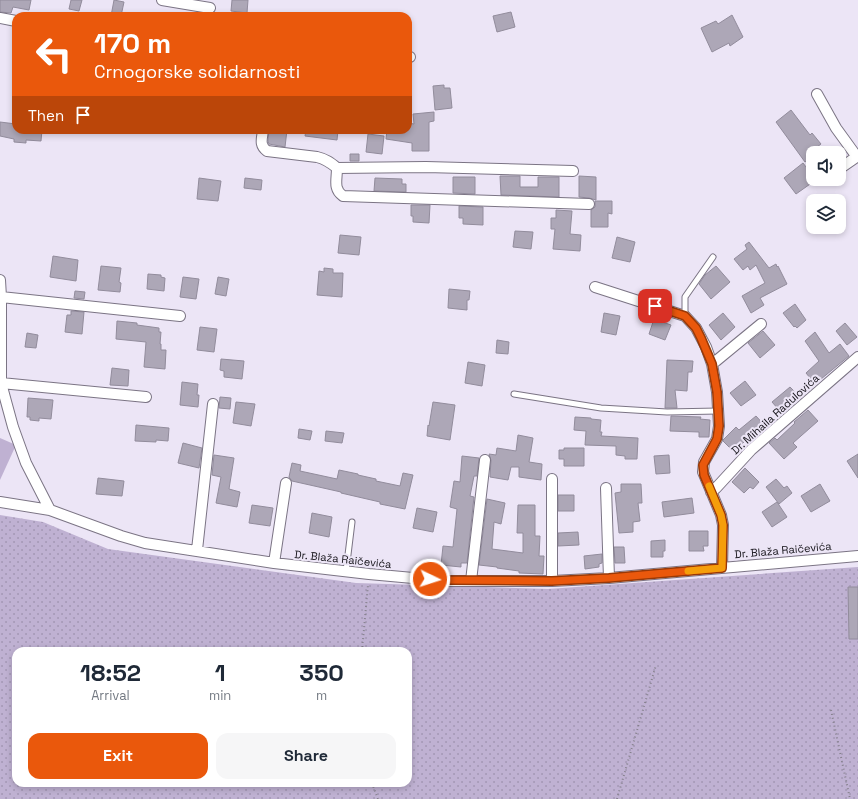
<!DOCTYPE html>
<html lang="en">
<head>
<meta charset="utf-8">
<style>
  body { margin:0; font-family:"Space Grotesk",sans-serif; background:#f6f6f7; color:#1f2937; height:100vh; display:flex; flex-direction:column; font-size:15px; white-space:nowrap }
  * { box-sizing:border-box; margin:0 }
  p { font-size:13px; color:#747a83 }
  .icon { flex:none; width:22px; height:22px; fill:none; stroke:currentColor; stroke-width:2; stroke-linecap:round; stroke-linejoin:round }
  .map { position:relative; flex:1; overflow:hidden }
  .drawer { position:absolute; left:12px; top:647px; width:400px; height:140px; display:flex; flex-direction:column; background:#fff; border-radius:12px; box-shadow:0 2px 6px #0003 }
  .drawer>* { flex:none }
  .guide { position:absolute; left:12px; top:12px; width:400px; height:122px; border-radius:12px; box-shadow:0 2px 6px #0003; background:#ea580c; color:#fff; overflow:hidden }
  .buttons { position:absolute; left:806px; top:146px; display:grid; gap:8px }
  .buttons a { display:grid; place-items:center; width:40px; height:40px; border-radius:8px; background:#fff; box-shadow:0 2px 6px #0003; font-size:20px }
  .pin { position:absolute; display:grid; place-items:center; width:34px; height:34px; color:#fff; margin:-17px; border-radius:8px; box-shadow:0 2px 6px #0006 }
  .me { position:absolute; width:44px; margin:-22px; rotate:94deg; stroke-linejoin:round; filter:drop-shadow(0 0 3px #0008) }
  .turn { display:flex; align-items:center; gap:14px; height:84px; padding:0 16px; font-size:18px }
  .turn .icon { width:52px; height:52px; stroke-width:2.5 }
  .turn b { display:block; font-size:28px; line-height:34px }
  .then { display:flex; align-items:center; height:38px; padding:0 16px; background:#0003; gap:8px; font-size:15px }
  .eta { display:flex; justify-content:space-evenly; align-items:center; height:68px; text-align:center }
  .eta b { font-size:24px; font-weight:800; line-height:28px }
  .primary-button { display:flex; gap:8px; margin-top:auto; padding:8px 16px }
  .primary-button a { flex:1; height:46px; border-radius:12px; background:#ea580c; color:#fff; font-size:16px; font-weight:800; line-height:46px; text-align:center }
  .primary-button a+a { background:#f6f6f7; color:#1f2937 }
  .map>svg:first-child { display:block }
  .grass { fill:url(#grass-dots); fill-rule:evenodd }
  .pitch { fill:#bfb1d2 }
  .building { fill:#ada7b7; stroke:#928c9c }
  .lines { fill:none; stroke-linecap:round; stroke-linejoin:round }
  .lane-casing { stroke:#7b7484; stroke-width:7 }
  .street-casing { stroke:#7b7484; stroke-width:12 }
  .path { stroke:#85808c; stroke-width:2; stroke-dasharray:1 3; stroke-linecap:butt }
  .lane { stroke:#fff; stroke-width:5 }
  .street { stroke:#fff; stroke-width:10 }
  .route-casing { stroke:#983908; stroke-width:10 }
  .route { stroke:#ea580c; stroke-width:7 }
  .slow { stroke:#f59e0b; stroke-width:7 }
  .labels { text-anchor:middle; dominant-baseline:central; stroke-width:4; stroke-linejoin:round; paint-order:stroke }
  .street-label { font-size:11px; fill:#151319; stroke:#ece5f6 }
</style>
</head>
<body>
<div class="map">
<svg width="858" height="799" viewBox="0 0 858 799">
  <defs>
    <pattern id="grass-dots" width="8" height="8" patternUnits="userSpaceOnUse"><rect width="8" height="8" fill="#bfb1d2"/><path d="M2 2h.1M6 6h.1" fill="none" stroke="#a397b4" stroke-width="1.8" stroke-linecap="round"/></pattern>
  </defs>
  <rect width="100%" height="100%" fill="#ece5f6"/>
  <path class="grass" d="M0,515L43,522L108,549L356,583L548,589L858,567V799H0ZM16,651H408V783H16Z"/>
  <path class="pitch" d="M0,438L16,445L0,480Z"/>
  <path class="building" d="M0,0H31L29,10L13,7L11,13L0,12Z
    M71,0H82L79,11L69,9Z
    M114,0L124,2L121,16H111Z
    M232,0H248L247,13L231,11Z
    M511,12L515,27L497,32L493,16Z
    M732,15L743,37L730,46L729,43L712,52L701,28L716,21L718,24Z
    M444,85V88H450L452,108L435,110L433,86Z
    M791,110L810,135L812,133L821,144L813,150L815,153H813V156L805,162L776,122Z
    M434,112V121L429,122V151H412V143L386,139L387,130H408V123L414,124L413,114Z
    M0,122L16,124V130H42L41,141L26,140V143L14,142V139L0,136Z
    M269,130H287L285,147L269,144L268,141Z
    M306,130H338L337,140L305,136Z
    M368,134L384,136L382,154L366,152Z
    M350,154H359V161H350Z
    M803,163L813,176V182L796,194L784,178Z
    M500,176H520V187H538V177H559V197L501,195Z
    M579,176L596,177V200L589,198L579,197Z
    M453,177H475V194L453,193Z
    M199,178L221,181L218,201L197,199Z
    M245,178L262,180L261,190L244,188Z
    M375,178L402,179V184H406V192L374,191Z
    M595,201H612V214L608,213V227H591V210L595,207Z
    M411,205H430L429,223L413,222V216H411Z
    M459,206L483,207V225L463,224V218H459Z
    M556,210L572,211L570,234L581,235L580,251L553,249L555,229H551V218H556Z
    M515,231L533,232L531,249L513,247Z
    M340,235L361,237L359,255L338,253Z
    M617,237L635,242L630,262L612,258Z
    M749,242L769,268L776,264L777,267L778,266L787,284L760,298L764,305L751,313L742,296L765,283L756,265L750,270L748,266L743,270L734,259L747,249L745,245Z
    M53,256L78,260L76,281L50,277Z
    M101,266L121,268L119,282L121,283L120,292L98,290Z
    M716,266L730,282L711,299L699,284L705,275Z
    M324,268L333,269V273H343L342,297L317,295L319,271L324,272Z
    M148,274L161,275V277L165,278L164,291L147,289Z
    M183,277L199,279L196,299L180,297Z
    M218,277L229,279L226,296L215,294Z
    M449,289L470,291L469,300H467V310L448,308Z
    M75,291L85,292L84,299L74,298Z
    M795,304L806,320L797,328L795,326L794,327L783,313Z
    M71,311L84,312L82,334L65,332L67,315H71Z
    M604,313L620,316L616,335L601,332Z
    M723,313L735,327L721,340L709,325Z
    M654,319L671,325L665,340L649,334Z
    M117,321L137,323V325L159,328V332H161L160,344H161V350H166L165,369L144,367L146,342L116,339Z
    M845,323L857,337L847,345L836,331Z
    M200,327L217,329L214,352L197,350Z
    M763,331L775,345L760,358L748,343Z
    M815,332L829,353L840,344L849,356L815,384L806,373L819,361L805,341Z
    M27,333L38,335L36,348L25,347Z
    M497,340L509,342L508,354L496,353Z
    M221,359L244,361L242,379L224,377V371L220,370Z
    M667,360L693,361L692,372H688L687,391L675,390L677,408H665Z
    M468,362L485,365L482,386L465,383Z
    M112,368L129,370L128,386L110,385Z
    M745,381L756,395L741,406L730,393Z
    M182,382L198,384L197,395H199L198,407L180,405Z
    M790,387L797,394L779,410L772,402Z
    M220,397L231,398L230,409L219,408Z
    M28,398L53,400L51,419L39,418V421L30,420V417H27Z
    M236,402L255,404L251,426L233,423Z
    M433,402L455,405L450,440L427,436L428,425L429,426Z
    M808,410L818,421L793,443L797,447L784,459L769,443L775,438L777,440L795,423L794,422Z
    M671,416L701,417L700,419L710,420L709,437H699V432L670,431Z
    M756,416L767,428L754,439L751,435L734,452L723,441V440L736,427L739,430Z
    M575,417L591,418V419L601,420L600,432H602L601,436L638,438L637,459H625V456L616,455V446L585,445L586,431L574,430Z
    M136,425L169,428L168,441L156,440V442L135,441Z
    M299,429L312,431L310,440L298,438Z
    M326,431L344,433L342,443L325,441Z
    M518,435L533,438L529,462L542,464L541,480L519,477V467H511L508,480L490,477L491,460L489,454L496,455L497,448L516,451Z
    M183,443L202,448L199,468L178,463Z
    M564,448H584V466H564V459H559V450H564Z
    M858,454V478L847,461Z
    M214,455L234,458L229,489L240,492L237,507L216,503L221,477L212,475Z
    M669,455L670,473L656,474L654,456Z
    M462,456L479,458L477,476H474L470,496L474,497L467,563H461V567L441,565L443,546L453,547L457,509L450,507L454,481L460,482Z
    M292,463L301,465L300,471L337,479L339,470L358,474V475L376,479V481L400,486L403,473L413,475L405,509L380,504V502L341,493V492L292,481L289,477Z
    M745,468L759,482L753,489L750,487L744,493L732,482Z
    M98,478L124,481L122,496L96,494Z
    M776,479L784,488L787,486L792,493L779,504L766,487Z
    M621,484H641L642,503H638L640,521L633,522V532L619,533L615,493L621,492Z
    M820,484L830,501L811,512L801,496Z
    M558,495H574V511H558Z
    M692,498L694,513L664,517L662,502Z
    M487,499L505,503L501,524L494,522L492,549L523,553V533H517L518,505H535V536H540L539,556H544L543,574L519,573V571L497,568V567L479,565Z
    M777,502L787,517L772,527L762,512Z
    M252,505L273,508L270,526L249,523Z
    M417,508L437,512L433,532L413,528Z
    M312,513L332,517L329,537L309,533Z
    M689,531H708V546H703L704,551H689Z
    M578,532L579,545L558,546V533Z
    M665,540V551H663V557H651V541Z
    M614,547H624L625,563H615Z
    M602,554V563L599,564V567L585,569L584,556Z
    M848,587H858V639H849Z"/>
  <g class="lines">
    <defs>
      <path id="lane" d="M685,316V297L713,257
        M514,394L601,408L667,412L718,411
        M346,571L352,522"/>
      <path id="street" d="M162,0L210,8
        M0,18L16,21
        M408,57H410
        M817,94L836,128L857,157
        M263,130C262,139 259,145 267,151L317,157C326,159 331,163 337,168L426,167L573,171
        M337,168C337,180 333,189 343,196L589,204
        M839,169L858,156
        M0,280L1,297V383L13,427L26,463L50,510
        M595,287L685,316L696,328L706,347L712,364L717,392L719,426L717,439L704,462L703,472L721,515L723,525L722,568
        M1,297L180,316
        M712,364L716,361L761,324
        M1,383L146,397
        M606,488L609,578
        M711,492L716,488L751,450L858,357
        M0,502L50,510L121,536L145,543L274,563L369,574L446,581H552L609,578L858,556
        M197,550L213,404
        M274,563L286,483
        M471,581L485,460
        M552,581V479"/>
    </defs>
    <use href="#lane" class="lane-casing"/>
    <use href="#street" class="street-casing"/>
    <path class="path" d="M362,651L368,585
      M831,710L850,799
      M372,783L378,799
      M617,799L656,665"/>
    <use href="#lane" class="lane"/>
    <use href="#street" class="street"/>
  </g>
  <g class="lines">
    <defs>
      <path id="route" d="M430,579L446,580L552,581L609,578L722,568L723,525L721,515L704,475L703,465L717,439L719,426L717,392L712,364L701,338L696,328L685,316L655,306"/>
    </defs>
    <use href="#route" class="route-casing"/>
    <use href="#route" class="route"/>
    <path class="slow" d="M688,571L722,568L723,525L721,515L709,486"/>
  </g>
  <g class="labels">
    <g class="street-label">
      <text transform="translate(775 414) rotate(-42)">Dr. Mihaila Radulovića</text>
      <text transform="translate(783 550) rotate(-5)">Dr. Blaža Raičevića</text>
      <text transform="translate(343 559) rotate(6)">Dr. Blaža Raičevića</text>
    </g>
  </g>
</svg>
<div class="buttons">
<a><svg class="icon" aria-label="sound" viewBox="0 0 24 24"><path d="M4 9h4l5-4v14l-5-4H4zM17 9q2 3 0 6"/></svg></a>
<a><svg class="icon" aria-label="layers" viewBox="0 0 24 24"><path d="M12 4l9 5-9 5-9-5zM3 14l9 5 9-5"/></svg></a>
</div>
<div class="pin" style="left:655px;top:306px;background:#d93025"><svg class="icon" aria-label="arrive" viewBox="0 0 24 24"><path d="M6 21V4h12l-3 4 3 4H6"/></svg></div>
<svg class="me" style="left:430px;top:579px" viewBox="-20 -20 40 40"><circle r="17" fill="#ea580c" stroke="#fff" stroke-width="3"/><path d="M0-11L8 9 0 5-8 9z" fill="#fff"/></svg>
<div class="guide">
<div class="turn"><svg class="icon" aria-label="left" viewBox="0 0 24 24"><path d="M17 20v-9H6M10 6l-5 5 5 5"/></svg><div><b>170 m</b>Crnogorske solidarnosti</div></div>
<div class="then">Then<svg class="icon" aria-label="arrive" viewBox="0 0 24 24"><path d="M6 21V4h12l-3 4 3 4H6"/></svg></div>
</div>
<section class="drawer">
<div class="eta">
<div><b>18:52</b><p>Arrival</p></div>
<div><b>1</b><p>min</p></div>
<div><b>350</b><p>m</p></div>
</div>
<div class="primary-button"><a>Exit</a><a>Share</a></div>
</section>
</div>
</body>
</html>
